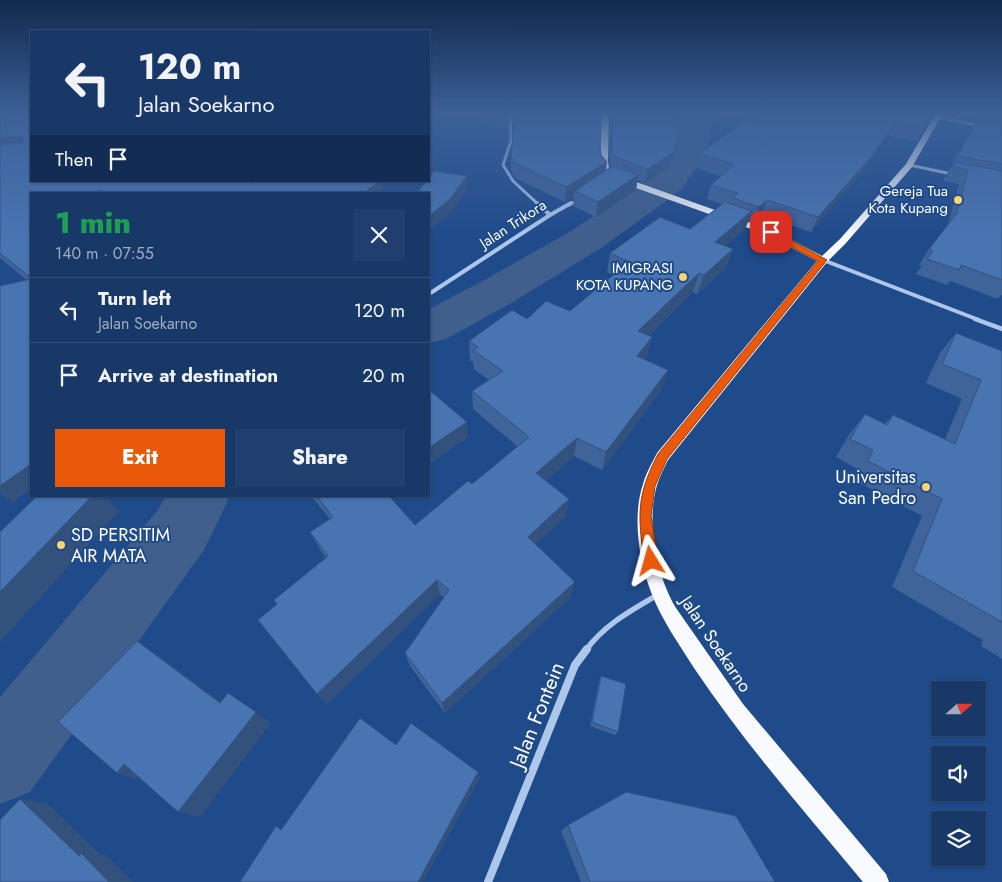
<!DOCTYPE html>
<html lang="en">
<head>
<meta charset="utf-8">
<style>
  body { margin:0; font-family:Jost,sans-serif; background:#213f6e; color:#f1f3f6; height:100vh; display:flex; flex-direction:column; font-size:19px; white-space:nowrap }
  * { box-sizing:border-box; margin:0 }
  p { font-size:16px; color:#9facc0 }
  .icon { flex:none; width:28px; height:28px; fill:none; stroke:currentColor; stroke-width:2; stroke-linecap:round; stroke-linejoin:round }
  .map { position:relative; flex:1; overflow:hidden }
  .panel { position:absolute; left:30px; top:192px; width:400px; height:305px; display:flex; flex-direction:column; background:#183868; border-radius:0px; box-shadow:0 1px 4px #0004,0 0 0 1px #36527c }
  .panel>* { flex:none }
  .banner { position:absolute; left:30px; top:30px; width:400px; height:152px; border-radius:0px; box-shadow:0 1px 4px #0004,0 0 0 1px #36527c; background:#183868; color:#f1f3f6; overflow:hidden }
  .needle { width:32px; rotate:69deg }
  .buttons { position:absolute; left:931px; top:681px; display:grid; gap:10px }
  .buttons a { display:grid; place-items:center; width:55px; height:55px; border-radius:0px; background:#183868; box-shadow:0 1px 4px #0004,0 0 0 1px #36527c; font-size:25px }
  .pin { position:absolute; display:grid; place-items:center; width:42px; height:42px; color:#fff; margin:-21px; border-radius:10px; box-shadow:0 2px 8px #0006 }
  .me { position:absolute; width:55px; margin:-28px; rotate:352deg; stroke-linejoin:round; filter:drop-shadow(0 0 4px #0008) }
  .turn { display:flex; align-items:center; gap:18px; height:105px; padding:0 25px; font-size:22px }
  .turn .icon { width:65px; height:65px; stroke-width:2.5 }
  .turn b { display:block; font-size:35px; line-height:42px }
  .then { display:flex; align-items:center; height:48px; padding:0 25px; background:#0003; gap:10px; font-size:19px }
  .round { display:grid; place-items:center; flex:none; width:52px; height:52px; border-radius:0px; background:#213f6e }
  .head { display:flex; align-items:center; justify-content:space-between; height:85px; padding:0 25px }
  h1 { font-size:30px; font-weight:800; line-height:38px; color:#1e9e55 }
  .action { display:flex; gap:10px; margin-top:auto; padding:10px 25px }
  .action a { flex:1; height:58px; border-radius:0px; background:#ea580c; color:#fff; font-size:20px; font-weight:800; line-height:58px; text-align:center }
  .action a+a { background:#213f6e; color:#f1f3f6 }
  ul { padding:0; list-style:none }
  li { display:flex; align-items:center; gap:15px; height:65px; padding:0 25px; border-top:1px solid #36527c }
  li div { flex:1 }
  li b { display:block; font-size:19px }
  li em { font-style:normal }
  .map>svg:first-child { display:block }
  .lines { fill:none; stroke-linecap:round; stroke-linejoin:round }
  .river { fill:#405f8d; fill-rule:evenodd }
  .minor-far4 { stroke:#adc7eb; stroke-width:3 }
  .minor-far3 { stroke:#adc7eb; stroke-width:4 }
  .minor-far2 { stroke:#adc7eb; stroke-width:4.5 }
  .minor-far1 { stroke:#adc7eb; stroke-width:5.5 }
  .minor { stroke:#adc7eb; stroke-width:8 }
  .trunk { fill:#f8fafe; fill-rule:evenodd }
  .wall { fill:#3f6499 }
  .shaded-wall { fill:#33517d }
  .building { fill:#4974b2; stroke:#33517d }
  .route { fill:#ea580c; stroke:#983908 }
  .poi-dot { fill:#f8d56e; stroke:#204b8b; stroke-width:2 }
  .labels { text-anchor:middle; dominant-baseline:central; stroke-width:4; stroke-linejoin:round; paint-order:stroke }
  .far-poi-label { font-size:15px; fill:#fff; stroke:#204b8b; text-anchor:end }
  .far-street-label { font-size:15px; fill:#fff; stroke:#204b8b }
  .poi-label { font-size:18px; fill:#fff; stroke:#204b8b; text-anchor:end }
  .street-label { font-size:18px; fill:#fff; stroke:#204b8b }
  .near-street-label { font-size:21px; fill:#fff; stroke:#204b8b }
</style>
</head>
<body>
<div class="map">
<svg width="1002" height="882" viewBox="0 0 1002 882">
  <rect width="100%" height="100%" fill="#204b8b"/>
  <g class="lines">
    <path class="river" d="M685,113H715L706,153L681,190L601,248L513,302L446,339L429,343V309L481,282L573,230L655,174L674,151Z
      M166,496H230L204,550L30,792L0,804V697L158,510Z"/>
    <path class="minor-far4" d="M510,113L511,141L503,165L513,181L539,205
      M937,117L980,126
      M909,165L952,174
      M569,205L578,200"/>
    <path class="minor-far3" d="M537,203L550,215
      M823,260L979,320
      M429,294L550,215L571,203"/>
    <path class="minor-far2" d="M975,319L1002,329"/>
    <path class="minor-far1" d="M586,650C605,624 632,610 659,594"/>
    <path class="minor" d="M488,882L575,665L587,649"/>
    <path class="trunk" d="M601,113H609L608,162L609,168L614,174L774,231L822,256L840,239L906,164L936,113H943L912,167L846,243L827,262L668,460C664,468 660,476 657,485C646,523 656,574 676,608L743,704L886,874L889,882H863C805,812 745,744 694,668C679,644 661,619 651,592C639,560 632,517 643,484C646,473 652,463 657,453L817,261L768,235L608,178L601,168L600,162Z"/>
  </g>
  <path class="wall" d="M0,113L31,181H381L383,194H31V488L13,502L0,493V286L27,280L0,258V145L3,144L0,140V145Z
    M482,113H507V127L483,124Z
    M513,113H601L600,148L605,171L611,167L610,162L611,113H671L670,166L645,183L637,180L636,190L596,217L573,206L574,196L565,202L515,178L511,171V157L515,127H514Z
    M934,113L917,141L888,136L863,171L811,232L761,215L754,222L749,220L745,229L725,246L733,249L726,268L697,294L693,292L648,336L647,356L645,359L662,389L602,470L574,456L546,481L566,516L535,544L571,597L445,713L410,666L405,653L444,598L440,594L327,704L317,694L277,604L274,600L326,558L319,548L310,532L330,519L311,496H389L415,525L472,484L518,447L473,409L472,391L489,380L474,369L473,362L470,360L469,341L527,319L570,311L613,275L607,272L610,253L690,229L722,204L707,199L711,185L721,176L696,168L700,153Z
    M980,113H1002V294L998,299L950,281L947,285L916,274L922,266L919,265L929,249L948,225L959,184L943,181Z
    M956,333L1002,351V659L981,646L983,640L892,587L922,516L852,479L857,469L836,457L850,433L865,414L885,424L893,415L945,439L962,399L926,383L940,353Z
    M429,390L468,437L432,462L429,459Z
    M601,676L618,732L615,735L590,726L599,681Z
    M568,825L775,882H581L561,831Z"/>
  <path class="shaded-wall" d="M0,113H3L22,136L31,149L8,151L0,140V144Z
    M429,113H440L429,124Z
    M682,121L670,166L645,183L648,169Z
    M896,122L888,136L863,171L811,232L818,217Z
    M607,162L605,176L575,191L574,196L565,202L566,187Z
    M638,175L636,190L596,217L598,202Z
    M467,176L468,189L450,213L429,231V216Z
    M381,181L383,194H362Z
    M100,190L102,194H92Z
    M767,200L761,215L754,222L759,207Z
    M752,211L745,229L709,260L715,242Z
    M733,249L726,268L697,294L704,275Z
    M699,273L693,292L633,350L638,331Z
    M652,337L647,356L632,374L637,356Z
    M668,370L662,389L602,470L606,452Z
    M467,422L468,437L432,462L430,447Z
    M577,438L574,456L535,491L536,473Z
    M31,464V488L13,502L0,492V486Z
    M92,496H104L119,511L0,642V592Z
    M569,499L566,516L526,553L528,537Z
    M437,580L440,594L327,704L317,694Z
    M575,582L571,597L445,713L442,703Z
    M137,641L158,655L237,714L220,703Z
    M228,693L271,723L200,817L178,812Z
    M124,764L142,781L117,773Z
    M478,772L480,778L423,882H418Z
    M20,799L47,803L101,855H106L133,882H109L79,856Z"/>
  <path class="building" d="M1,113H31V181H251L253,184L255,181H380L362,194H105L100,190L92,194H31V278L0,253V145L23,142L24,140L22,136L0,138Z
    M514,113H601L600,148L601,155L607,162L566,187L515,163L511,157L516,114H514Z
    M613,113H671L673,121H682L674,152L648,169L617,158L613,153L612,148Z
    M756,113H934L925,127L896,122L871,157L818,217L767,200L759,207L733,198L738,193L711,185L734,165L700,153Z
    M981,114L1002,118V164L958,156Z
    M955,162L1002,171V280L961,265L959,270L927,259L933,251L929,249L957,213L968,170L952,166Z
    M612,166L638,175L598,202L575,191Z
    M434,171L467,176L449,200L429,216V194H416L426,181H429V178Z
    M725,202L752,211L715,242L733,249L704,275L699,273L638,331L652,337L637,356L668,370L606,452L577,438L536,473L569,499L528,537L575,582L442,703L405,653L449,590L437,580L317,694L258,620L277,604L274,600L328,556L310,532L333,517L317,496H389L415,525L468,481L472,484L529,437L472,391L503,371L473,350L478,347L469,341L512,310L527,319L546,301L570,311L629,262L610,253L660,217L690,229Z
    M31,279V464L0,486V286Z
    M956,333L1002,351V622L913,571L942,499L868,461L873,450L850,439L865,414L887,425L893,415L955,444L981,380L942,364Z
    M429,390L467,422L430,447L429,446Z
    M37,496H92L0,592V532Z
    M137,641L220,703L228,693L256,712L178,812L124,764L117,773L58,722Z
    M601,676L626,684L618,732L592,722Z
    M360,718L396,745L411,723L478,772L418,882H240L276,826L281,830Z
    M626,792L736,816L775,882H590L568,825Z
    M20,799L79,856L81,853L109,882H0V820Z"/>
  <linearGradient id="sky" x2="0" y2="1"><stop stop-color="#12294c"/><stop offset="0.48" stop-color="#3c6198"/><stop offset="1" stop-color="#3c6198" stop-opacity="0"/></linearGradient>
  <rect width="1002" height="236" fill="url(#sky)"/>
  <path class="route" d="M768,231H774L827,260L667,459L655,486L651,516L658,561L656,565L651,567L646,565L644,561C638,514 636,497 658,454L818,261L768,234Z"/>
  <g class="poi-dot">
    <circle cx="958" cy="200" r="5"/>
    <circle cx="683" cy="277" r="5"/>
    <circle cx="926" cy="487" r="5"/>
    <circle cx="61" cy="545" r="5"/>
  </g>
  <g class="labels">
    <g class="far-poi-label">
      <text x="948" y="191">Gereja Tua<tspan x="948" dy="17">Kota Kupang</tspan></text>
      <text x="673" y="268">IMIGRASI<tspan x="673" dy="17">KOTA KUPANG</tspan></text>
    </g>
    <g class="far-street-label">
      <text transform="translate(513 224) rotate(-33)">Jalan Trikora</text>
    </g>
    <g class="poi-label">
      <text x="916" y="477">Universitas<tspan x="916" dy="21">San Pedro</tspan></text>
      <text x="71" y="535" text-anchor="start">SD PERSITIM<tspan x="71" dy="21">AIR MATA</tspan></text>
    </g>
    <g class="street-label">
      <text transform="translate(716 644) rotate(56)">Jalan Soekarno</text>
    </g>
    <g class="near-street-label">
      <text transform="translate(537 715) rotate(-68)">Jalan Fontein</text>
    </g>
  </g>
</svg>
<div class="buttons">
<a><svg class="needle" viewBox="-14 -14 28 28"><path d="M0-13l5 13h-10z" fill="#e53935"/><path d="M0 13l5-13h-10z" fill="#9facc0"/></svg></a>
<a><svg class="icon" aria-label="sound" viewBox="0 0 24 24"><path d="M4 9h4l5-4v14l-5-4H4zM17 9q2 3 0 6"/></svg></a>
<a><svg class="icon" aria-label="layers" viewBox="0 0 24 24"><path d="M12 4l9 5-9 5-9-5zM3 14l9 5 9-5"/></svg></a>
</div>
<div class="pin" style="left:771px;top:232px;background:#d93025"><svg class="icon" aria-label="arrive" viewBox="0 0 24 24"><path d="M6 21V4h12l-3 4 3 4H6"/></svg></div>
<svg class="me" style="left:651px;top:561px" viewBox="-20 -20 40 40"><path d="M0-17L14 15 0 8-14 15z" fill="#ea580c" stroke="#fff" stroke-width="4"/></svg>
<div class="banner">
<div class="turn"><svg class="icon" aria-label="left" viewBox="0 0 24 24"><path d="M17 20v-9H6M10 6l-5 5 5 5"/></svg><div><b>120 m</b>Jalan Soekarno</div></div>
<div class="then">Then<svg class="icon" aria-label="arrive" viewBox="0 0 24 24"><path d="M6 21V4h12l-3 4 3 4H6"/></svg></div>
</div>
<section class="panel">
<div class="head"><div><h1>1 min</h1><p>140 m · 07:55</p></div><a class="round"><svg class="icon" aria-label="close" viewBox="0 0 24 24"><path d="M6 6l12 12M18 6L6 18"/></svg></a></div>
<ul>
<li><svg class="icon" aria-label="left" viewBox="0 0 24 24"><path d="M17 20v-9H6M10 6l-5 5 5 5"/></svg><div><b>Turn left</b><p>Jalan Soekarno</p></div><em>120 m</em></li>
<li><svg class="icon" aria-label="arrive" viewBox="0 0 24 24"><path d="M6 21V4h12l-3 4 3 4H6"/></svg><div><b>Arrive at destination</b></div><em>20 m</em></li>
</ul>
<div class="action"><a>Exit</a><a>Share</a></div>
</section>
</div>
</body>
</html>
